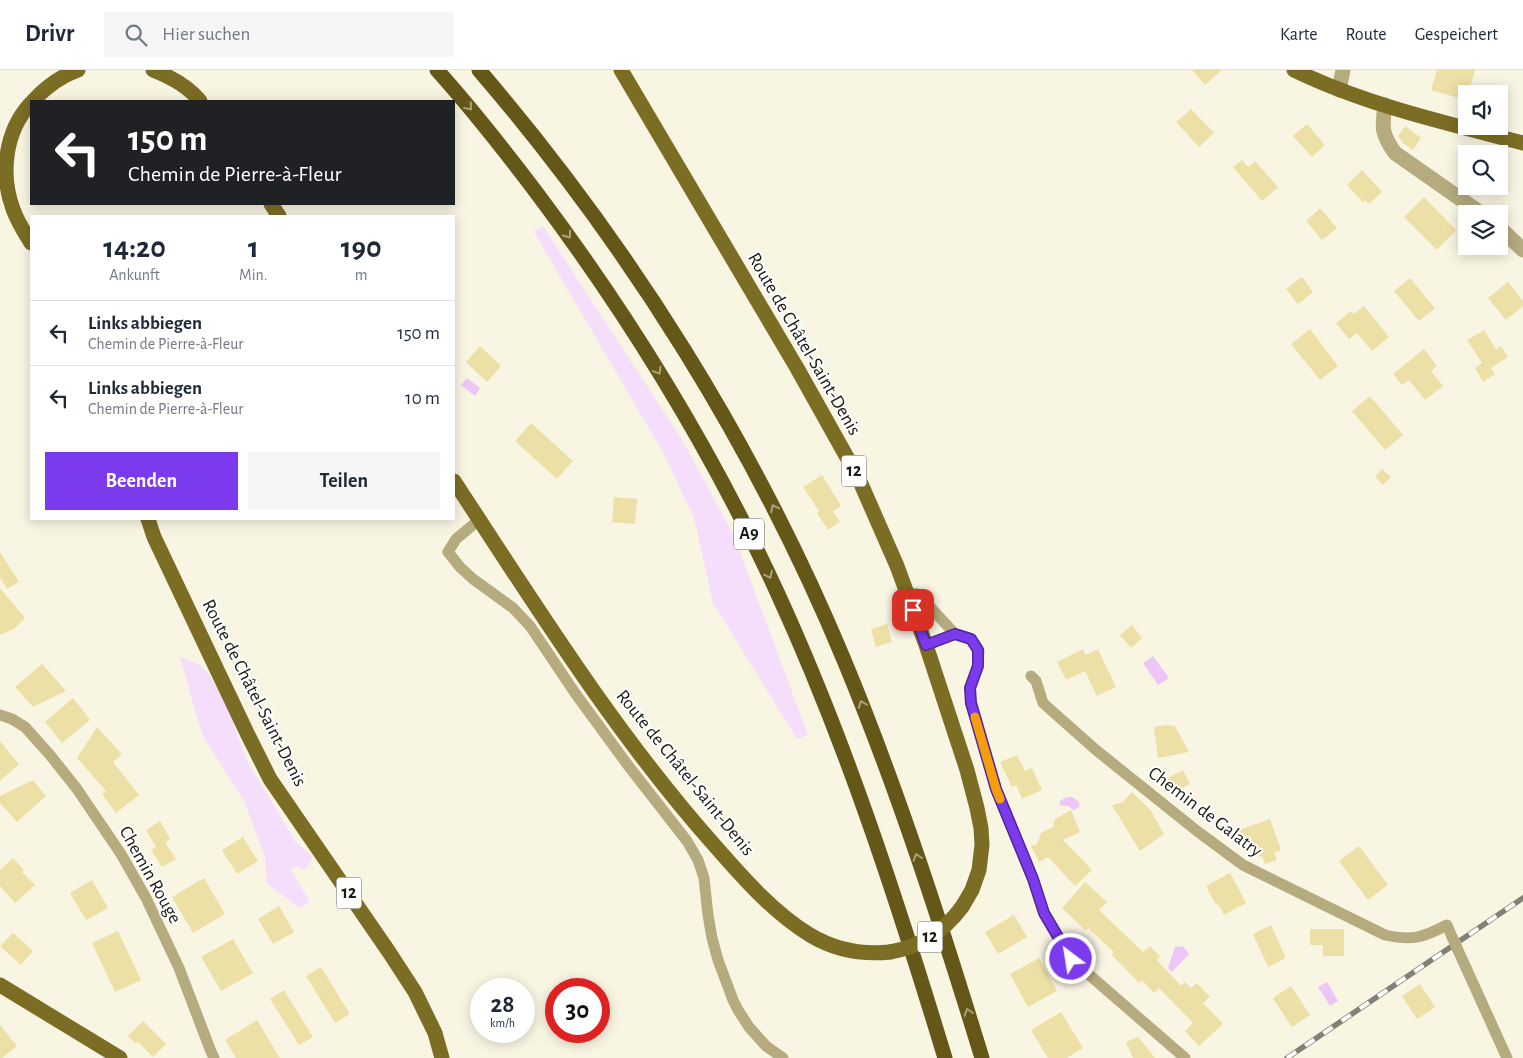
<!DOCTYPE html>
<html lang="de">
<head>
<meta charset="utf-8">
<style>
  body { margin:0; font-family:"Alegreya Sans",sans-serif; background:#f6f6f7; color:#1f2937; height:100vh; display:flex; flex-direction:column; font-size:19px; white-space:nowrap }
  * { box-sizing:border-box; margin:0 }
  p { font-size:16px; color:#747a83 }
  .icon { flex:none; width:28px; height:28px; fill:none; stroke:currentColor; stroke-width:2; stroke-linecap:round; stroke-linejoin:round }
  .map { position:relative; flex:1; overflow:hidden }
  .sheet { position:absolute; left:30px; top:145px; width:425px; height:305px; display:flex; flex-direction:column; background:#fff; border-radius:0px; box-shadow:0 2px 12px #0003 }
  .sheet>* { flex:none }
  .top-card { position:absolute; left:30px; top:30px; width:425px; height:105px; border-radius:0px; box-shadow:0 2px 12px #0003; background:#202124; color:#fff; overflow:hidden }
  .tools { position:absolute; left:1458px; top:15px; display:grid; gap:10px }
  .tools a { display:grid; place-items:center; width:50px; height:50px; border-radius:0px; background:#fff; box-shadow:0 2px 12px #0003; font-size:25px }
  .speed { position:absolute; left:470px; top:908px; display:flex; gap:10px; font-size:25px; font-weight:700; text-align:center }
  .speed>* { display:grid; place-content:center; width:65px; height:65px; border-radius:50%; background:#fff; box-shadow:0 2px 12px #0003; line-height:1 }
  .speed small { font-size:12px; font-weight:400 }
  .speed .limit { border:8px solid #d22; background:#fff; color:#111 }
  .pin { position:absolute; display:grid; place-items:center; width:42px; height:42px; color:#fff; margin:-21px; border-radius:10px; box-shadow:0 2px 8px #0006 }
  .me { position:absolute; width:55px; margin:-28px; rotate:329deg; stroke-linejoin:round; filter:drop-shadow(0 0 4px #0008) }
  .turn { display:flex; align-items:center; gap:18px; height:105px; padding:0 15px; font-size:22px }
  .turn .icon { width:65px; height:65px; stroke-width:2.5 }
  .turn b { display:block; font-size:35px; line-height:42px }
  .eta { display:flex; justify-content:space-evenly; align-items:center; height:85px; text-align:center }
  .eta b { font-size:30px; font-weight:700; line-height:35px }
  .action { display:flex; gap:10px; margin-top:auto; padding:10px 15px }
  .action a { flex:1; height:58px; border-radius:0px; background:#7c3aed; color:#fff; font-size:20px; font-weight:700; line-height:58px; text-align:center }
  .action a+a { background:#f6f6f7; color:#1f2937 }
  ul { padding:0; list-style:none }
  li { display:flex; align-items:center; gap:15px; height:65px; padding:0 15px; border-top:1px solid #e0e1e3 }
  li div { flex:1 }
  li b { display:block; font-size:19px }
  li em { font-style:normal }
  header { display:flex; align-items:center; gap:30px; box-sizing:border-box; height:70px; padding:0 25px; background:#fff; border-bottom:1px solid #e0e1e3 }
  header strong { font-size:24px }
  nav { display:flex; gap:28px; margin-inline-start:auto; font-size:18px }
  .search { width:350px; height:45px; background:#f6f6f7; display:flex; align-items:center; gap:12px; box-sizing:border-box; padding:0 18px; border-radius:0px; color:#747a83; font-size:19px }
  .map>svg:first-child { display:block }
  .green { fill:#f5defc }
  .water { fill:#ebc6f7 }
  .building { fill:#ede0a6 }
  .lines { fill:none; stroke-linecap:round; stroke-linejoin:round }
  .minor { stroke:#b5ab7f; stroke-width:11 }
  .tertiary { stroke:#b5ab7f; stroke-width:15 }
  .primary { stroke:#7c6d24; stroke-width:15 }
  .motorway { stroke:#645718; stroke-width:15 }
  .rail-casing { stroke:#838175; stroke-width:5.5 }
  .rail { stroke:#fff; stroke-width:4; stroke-dasharray:11; stroke-linecap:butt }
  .minor-bridge { stroke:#b5ab7f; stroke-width:11 }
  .primary-bridge { stroke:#7c6d24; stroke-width:15 }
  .oneway { stroke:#aaa380 }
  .route-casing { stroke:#51269a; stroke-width:12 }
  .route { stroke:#7c3aed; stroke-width:9 }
  .slow { stroke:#f59e0b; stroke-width:9 }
  .labels { text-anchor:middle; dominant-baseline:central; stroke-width:4; stroke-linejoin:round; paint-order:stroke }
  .shield { fill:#fff; stroke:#5f5f5a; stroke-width:1 }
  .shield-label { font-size:18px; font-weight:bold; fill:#1b1a13 }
  .street-label { font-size:19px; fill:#1b1a13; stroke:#fff }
</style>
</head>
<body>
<header>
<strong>Drivr</strong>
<div class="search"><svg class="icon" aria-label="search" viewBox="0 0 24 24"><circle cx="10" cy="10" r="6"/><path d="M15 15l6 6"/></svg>Hier suchen</div>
<nav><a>Karte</a><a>Route</a><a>Gespeichert</a></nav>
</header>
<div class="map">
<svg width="1523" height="988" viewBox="0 0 1523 988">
  <rect width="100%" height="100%" fill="#f9f5e3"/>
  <path class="green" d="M543,156L683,371L734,466L808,665L797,669L713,533L694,448L664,384L534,162Z
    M180,587L199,594L209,604L228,638L247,691L296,772L313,787L305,800L296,796L291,800L310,832L300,838L267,814L265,787L244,731L204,668L196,644Z"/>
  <path class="water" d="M467,308L480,318L475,326L461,315Z
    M1153,586L1169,608L1158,615L1143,593Z
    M1071,727C1076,729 1079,731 1080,736L1076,739L1073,740L1068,736L1060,735V731L1065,728Z
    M1183,876L1189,884L1172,902L1168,898L1175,877Z
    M1327,912L1338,931L1330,936L1318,917Z"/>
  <path class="building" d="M1192,0H1222L1205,15Z
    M1437,0H1475L1468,24H1466V30L1431,20Z
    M1191,39L1214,63L1199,77L1176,52Z
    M1307,54L1325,75L1312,87L1293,66Z
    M1405,56L1421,68L1413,80L1403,73L1398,66Z
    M1242,90L1248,97L1255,91L1278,117L1262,131L1233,97Z
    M1362,100L1382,122L1369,134L1365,130L1363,132L1347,115Z
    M1424,127L1456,160L1437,180L1404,147Z
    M1320,138L1337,158L1322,170L1306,151Z
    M1302,207L1313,222L1298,234L1286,219Z
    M1410,208L1435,238L1419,251L1394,221Z
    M1508,212L1523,231V236L1506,250L1488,228Z
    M1364,236L1389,267L1372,281L1357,263L1349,269L1336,253L1351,241L1354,244Z
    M1310,259L1338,296L1320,310L1291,274Z
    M1484,260L1496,279L1501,276L1508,287L1491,298L1495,304L1483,312L1475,298L1482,293L1467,270Z
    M480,276L501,296L487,312L466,292Z
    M1424,279L1437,296L1431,301L1443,316L1425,330L1409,310L1402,315L1393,304Z
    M1370,326L1403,365L1385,380L1352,341Z
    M531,353L573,391L557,409L515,371Z
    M1382,399L1391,407L1383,415L1375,407Z
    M822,405L841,436L833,441L840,452L828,460L817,443L819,441L803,417Z
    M614,427L637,429L635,454L612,452Z
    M0,482L19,512L7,519L0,508Z
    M0,518L25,548L14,559L0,565Z
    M887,554L892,572L876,577L871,559Z
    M1132,555L1142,568L1131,578L1120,565Z
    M1083,579L1086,585L1098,579L1116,617L1097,626L1085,601L1066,610L1057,592Z
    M42,594L66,621L33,637L15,617Z
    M73,628L90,650L62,673L45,652Z
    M1167,655L1175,656L1189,682L1158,688L1154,657Z
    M97,657L122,684L113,692L139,725L116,743L102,724L106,721L77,688Z
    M0,671L19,694L0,711Z
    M1017,685L1025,701L1032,698L1042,720L1022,729L1016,715L1012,717L1000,692Z
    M1183,700L1190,714L1175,722L1168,708Z
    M33,710L46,726L17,752L0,733V726Z
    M1132,722L1151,741L1164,764L1140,781L1112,735L1123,732Z
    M1071,740L1080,762L1063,770L1092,800L1075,816L1048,787L1039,792L1031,776L1037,774L1041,763L1053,757L1055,749Z
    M1270,749L1281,780L1274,783L1277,790L1265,794L1262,786L1259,787L1253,771L1241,775L1236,761Z
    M160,751L170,769L165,772L176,789L162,797L151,780L156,777L146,760Z
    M243,767L258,791L237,804L222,780Z
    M1359,776L1388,815L1368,830L1339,791Z
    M13,788L24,800L22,802L35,815L15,833L0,816V800Z
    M1230,803L1246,833L1224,845L1218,834L1216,835L1206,816Z
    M204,808L225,844L193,863L172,827Z
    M92,810L108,838L86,850L70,823Z
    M1085,812L1107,832L1099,840L1143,882L1150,876L1160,887L1157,890L1181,916L1185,912L1191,918L1197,913L1210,927L1203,933L1223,954L1199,976L1185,961L1193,953L1159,918L1154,923L1142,910L1139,913L1112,885L1114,882L1088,858L1086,861L1062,838Z
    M279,836L294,862L273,874L258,849Z
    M1014,845L1027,867L998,884L985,862Z
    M1271,855L1286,888L1268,897L1253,864Z
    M1310,859H1344V886H1323V875H1310Z
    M118,861L141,910L115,922L92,873Z
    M13,863L33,881L21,895L0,876Z
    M233,869L253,903L221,921L201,887Z
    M1039,888L1057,921L1028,937L1010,904Z
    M321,897L350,944L335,953L306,906Z
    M1420,914L1435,937L1417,949L1402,926Z
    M1291,916L1310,945L1292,957L1273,928Z
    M284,920L313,967L299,975L270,929Z
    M1061,942L1083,978L1067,988H1048L1031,960Z
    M257,950L280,988H236L225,970Z
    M143,951L166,974L153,987L138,972L136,974L128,966Z
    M0,955L17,976L2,988H0Z
    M1138,967L1155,988H1133L1126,972Z"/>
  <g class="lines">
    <path class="minor" d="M479,450L456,469L448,482L460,497L473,509L513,538L530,556L575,623L627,694L687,771L698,790L704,808L708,845L712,868L718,890L733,930L738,940L749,957L766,976L783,988
      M907,523L918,524L955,564
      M926,575L955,564L971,569L979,581L978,596L970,617L971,633L996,719L1033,809L1044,843L1071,889L1185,988
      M1031,606L1036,611L1043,633L1096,680L1197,761L1243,795L1385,865C1412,871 1422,868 1447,855L1452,867
      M0,645L12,649L25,657L50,685L77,719L121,784L146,828L179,898L210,979L214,988
      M1457,878L1507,988"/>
    <path class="tertiary" d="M1339,20L1343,0
      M1385,35C1382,58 1381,63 1395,83L1482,144
      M1499,157L1523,180"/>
    <path class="primary" d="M153,0C171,7 188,16 200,31
      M621,0L797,298L858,407L897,496L926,575L967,700L977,738L981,758L982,775L979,800L972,820L962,837
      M1294,0C1366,35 1446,53 1523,73
      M33,31C45,18 61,6 78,0
      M31,33C5,61 0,104 13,139C17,151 24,162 31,173
      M271,134L279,146
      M454,411C536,536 616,665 716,777C744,809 774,843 810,865C835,880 861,885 890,882
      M148,449L154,467L247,663L270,709L389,882L415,922L435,963L442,988
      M0,915L120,988"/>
    <path class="motorway" d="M437,0C472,39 505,81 536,122C630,247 712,381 777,522C846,672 897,830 945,988
      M479,0C630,176 755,376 844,590C898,720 941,854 982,988"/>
    <defs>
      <path id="rail" d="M1287,988L1523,828"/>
    </defs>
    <use href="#rail" class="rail-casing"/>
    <use href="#rail" class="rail"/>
    <path class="minor-bridge" d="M1452,867L1457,878"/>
    <path class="primary-bridge" d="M890,882C920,877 944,861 962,837"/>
  </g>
  <defs><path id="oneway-chevron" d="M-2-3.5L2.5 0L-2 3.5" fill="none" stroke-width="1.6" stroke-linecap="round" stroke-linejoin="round" transform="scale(1.25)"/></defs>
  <g class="oneway">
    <use href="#oneway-chevron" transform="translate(469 37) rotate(50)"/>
    <use href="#oneway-chevron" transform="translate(568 165) rotate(55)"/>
    <use href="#oneway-chevron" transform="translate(658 301) rotate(59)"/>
    <use href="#oneway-chevron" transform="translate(774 438) rotate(-117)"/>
    <use href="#oneway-chevron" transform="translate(769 505) rotate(64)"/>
    <use href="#oneway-chevron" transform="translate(862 634) rotate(-111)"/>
    <use href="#oneway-chevron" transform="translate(917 787) rotate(-108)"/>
    <use href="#oneway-chevron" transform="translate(968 942) rotate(-108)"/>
  </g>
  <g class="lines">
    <defs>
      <path id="route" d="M913,540L926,575L955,564L971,569L978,580V596L970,618L971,633L996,719L1033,809L1044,843L1071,889"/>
    </defs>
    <use href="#route" class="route-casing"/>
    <use href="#route" class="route"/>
    <path class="slow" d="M975,647L996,719L1000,729"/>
  </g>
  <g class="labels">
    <g class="shield">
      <rect x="841.5" y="385.5" width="25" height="31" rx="4"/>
      <rect x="734" y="448.5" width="30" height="31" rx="4"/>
      <rect x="336.5" y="807.5" width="25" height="31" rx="4"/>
      <rect x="917.5" y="851.5" width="25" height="31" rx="4"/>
    </g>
    <g class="shield-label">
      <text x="854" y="401">12</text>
      <text x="749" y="464">A9</text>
      <text x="349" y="823">12</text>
      <text x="930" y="867">12</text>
    </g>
    <g class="street-label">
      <text transform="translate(804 274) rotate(60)">Route de Châtel-Saint-Denis</text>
      <text transform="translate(254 623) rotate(63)">Route de Châtel-Saint-Denis</text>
      <text transform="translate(685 703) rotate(51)">Route de Châtel-Saint-Denis</text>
      <text transform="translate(1205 742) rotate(37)">Chemin de Galatry</text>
      <text transform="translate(150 805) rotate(61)">Chemin Rouge</text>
    </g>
  </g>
</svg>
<div class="tools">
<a><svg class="icon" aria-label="sound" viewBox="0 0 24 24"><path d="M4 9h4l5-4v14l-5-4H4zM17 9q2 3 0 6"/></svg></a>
<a><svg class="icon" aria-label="search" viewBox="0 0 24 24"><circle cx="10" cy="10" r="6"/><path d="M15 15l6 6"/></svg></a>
<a><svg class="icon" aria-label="layers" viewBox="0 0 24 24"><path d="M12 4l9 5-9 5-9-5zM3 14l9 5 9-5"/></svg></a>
</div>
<div class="speed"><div>28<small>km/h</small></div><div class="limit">30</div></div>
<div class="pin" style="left:913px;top:540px;background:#d93025"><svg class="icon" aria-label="arrive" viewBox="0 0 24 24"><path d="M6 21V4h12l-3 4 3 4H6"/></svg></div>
<svg class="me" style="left:1071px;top:889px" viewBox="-20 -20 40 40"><circle r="17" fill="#7c3aed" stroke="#fff" stroke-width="3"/><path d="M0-11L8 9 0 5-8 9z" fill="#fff"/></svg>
<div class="top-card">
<div class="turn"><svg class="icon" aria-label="left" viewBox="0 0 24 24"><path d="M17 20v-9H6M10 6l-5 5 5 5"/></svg><div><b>150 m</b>Chemin de Pierre-à-Fleur</div></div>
</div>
<section class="sheet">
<div class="eta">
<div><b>14:20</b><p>Ankunft</p></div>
<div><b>1</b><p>Min.</p></div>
<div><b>190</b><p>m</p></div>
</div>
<ul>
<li><svg class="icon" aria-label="left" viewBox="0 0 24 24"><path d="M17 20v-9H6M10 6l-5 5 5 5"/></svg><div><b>Links abbiegen</b><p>Chemin de Pierre-à-Fleur</p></div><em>150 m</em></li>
<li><svg class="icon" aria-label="left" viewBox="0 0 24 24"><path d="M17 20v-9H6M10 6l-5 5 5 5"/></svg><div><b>Links abbiegen</b><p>Chemin de Pierre-à-Fleur</p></div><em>10 m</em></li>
</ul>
<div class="action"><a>Beenden</a><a>Teilen</a></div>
</section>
</div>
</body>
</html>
